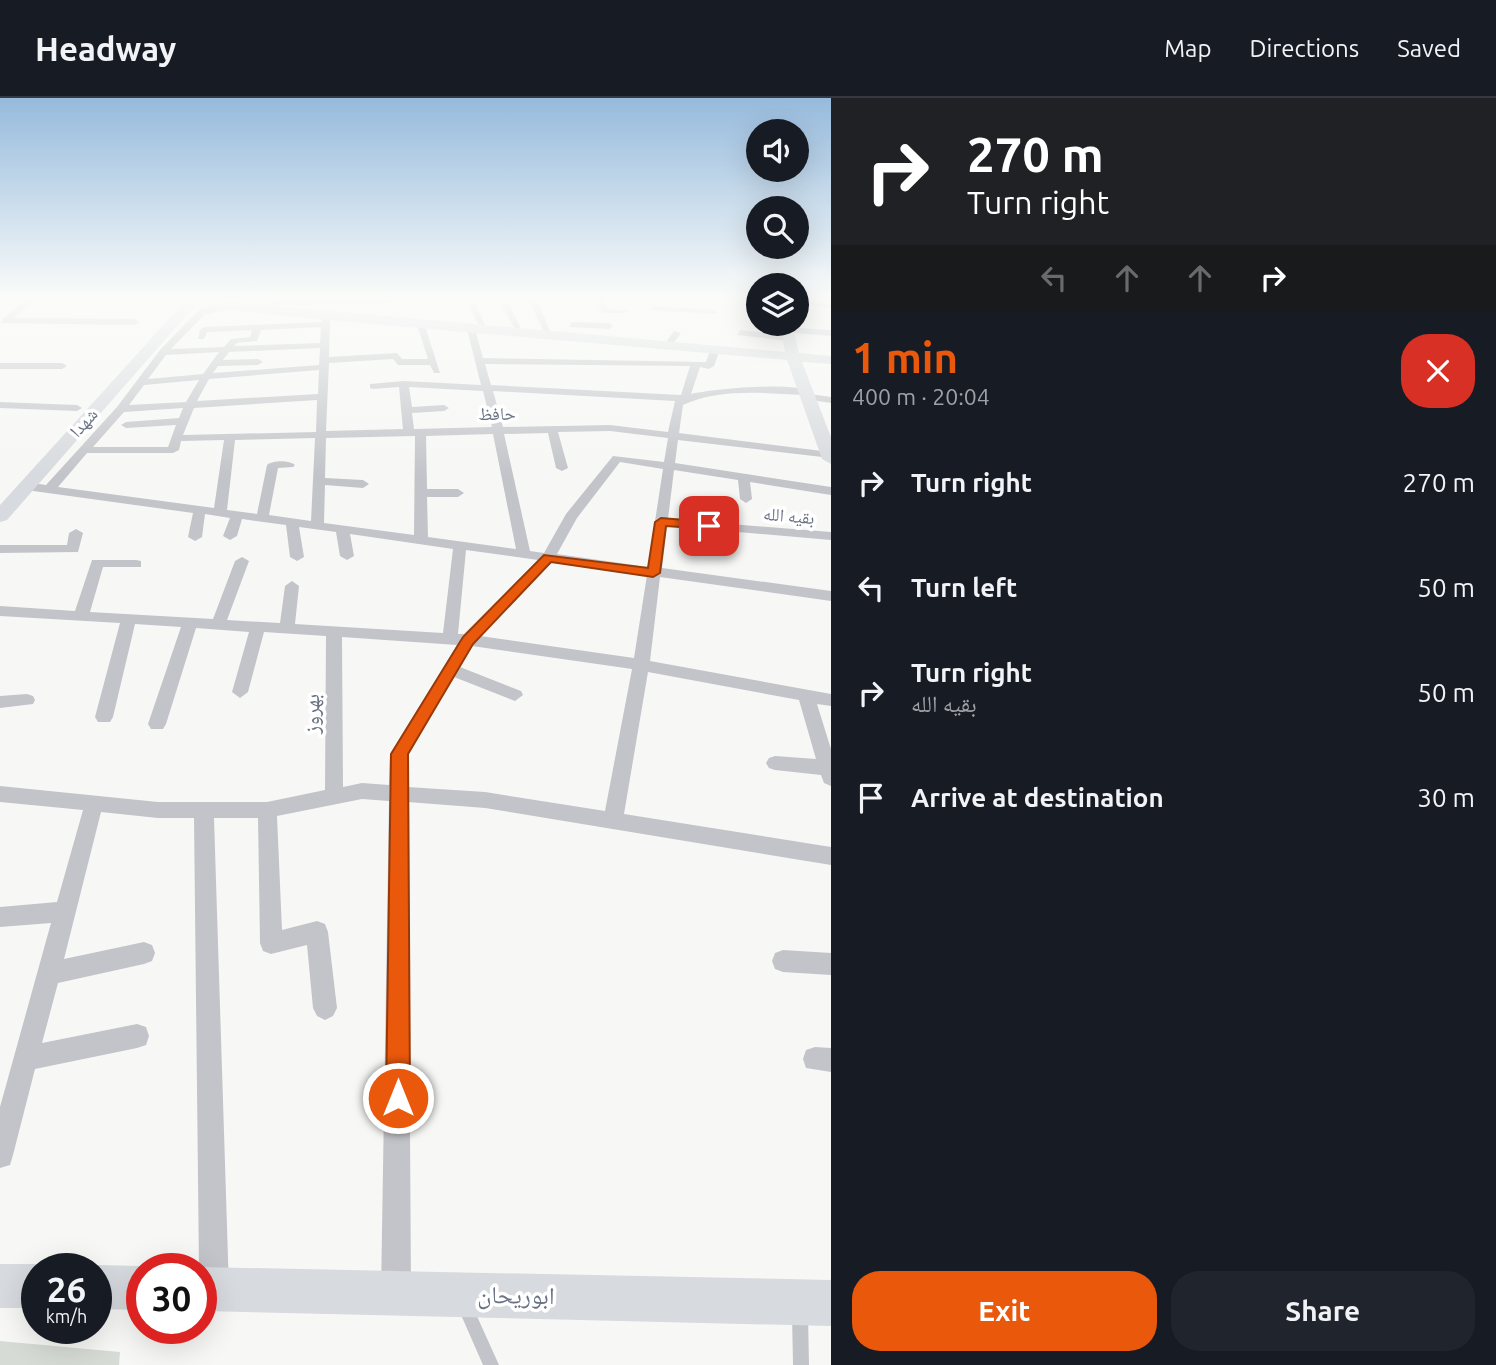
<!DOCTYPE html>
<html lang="en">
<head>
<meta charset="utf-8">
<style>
  body { margin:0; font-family:Ubuntu,"Noto Naskh Arabic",sans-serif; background:#20242c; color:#f1f3f6; height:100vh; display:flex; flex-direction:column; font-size:26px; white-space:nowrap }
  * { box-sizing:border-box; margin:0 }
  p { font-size:23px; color:#9ea1a6 }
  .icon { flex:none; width:38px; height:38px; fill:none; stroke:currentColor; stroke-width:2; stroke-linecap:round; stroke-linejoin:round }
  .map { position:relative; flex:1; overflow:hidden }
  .sheet { display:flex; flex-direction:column; background:#171b24; width:665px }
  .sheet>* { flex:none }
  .guide { background:#202124; color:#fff; overflow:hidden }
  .buttons { position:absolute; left:746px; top:21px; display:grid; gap:14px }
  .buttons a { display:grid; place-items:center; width:63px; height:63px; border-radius:50%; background:#171b24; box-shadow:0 7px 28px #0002; font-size:35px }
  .speed { position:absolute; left:21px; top:1155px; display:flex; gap:14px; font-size:35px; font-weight:700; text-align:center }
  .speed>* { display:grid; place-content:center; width:91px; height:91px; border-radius:50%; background:#171b24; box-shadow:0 7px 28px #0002; line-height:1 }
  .speed small { font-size:18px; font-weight:400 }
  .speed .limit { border:10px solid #d22; background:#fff; color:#111 }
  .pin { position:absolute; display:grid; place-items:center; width:60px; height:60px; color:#fff; margin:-30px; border-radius:14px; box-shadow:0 4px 10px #0006 }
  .me { position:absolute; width:77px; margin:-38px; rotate:0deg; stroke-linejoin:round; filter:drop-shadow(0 0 5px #0008) }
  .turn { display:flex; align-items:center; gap:24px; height:147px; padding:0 21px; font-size:32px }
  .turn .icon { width:91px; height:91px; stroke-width:2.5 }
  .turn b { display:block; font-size:49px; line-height:60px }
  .lanes { display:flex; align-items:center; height:66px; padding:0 21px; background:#0003; justify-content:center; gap:35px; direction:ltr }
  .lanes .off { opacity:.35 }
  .round { display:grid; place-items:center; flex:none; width:74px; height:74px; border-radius:28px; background:#20242c }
  .headline { display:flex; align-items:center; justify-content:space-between; height:119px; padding:0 21px }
  h1 { font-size:42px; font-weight:700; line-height:52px; color:#ea580c }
  .primary-button { display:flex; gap:14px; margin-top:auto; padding:14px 21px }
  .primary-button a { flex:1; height:80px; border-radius:28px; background:#ea580c; color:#fff; font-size:28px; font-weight:700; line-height:80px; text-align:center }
  .primary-button a+a { background:#20242c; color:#f1f3f6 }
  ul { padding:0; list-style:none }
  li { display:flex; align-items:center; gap:21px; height:105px; padding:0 21px }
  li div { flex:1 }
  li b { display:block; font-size:26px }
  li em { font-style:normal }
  header { display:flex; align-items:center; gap:42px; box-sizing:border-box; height:98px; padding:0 35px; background:#171b24; border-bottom:2px solid #363941 }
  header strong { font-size:33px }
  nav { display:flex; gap:38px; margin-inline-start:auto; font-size:24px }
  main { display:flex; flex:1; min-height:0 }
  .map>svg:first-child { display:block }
  .green { fill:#d6dcd5 }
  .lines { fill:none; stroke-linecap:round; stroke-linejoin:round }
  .lane { fill:#c2c4c9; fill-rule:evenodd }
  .street { fill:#c2c4c9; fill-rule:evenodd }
  .secondary { fill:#d7dade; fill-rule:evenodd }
  .route { fill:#ea580c; stroke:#983908; stroke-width:2 }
  .labels { text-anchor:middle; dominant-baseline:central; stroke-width:7; stroke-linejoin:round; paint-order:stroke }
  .far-street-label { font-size:18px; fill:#697384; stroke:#fff }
  .street-label { font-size:21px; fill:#697384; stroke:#fff }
  .near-street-label { font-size:24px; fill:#697384; stroke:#fff }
</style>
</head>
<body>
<header>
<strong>Headway</strong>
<nav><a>Map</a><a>Directions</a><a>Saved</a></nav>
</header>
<main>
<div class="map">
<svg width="831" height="1267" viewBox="0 0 831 1267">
  <rect width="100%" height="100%" fill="#f7f8f5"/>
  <path class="green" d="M0,1243L120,1254L119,1267H0Z"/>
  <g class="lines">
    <path class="lane" d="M466,1202L471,1205L499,1267H483L458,1210L461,1205Z
      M800,1208L805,1211L808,1216L809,1267H793L792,1216L795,1211Z"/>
    <path class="street" d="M29,200H38L14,220L135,221L139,224L135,227L2,225V221Z
      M391,200L401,203L376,206L276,207L263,213L259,211L274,203Z
      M465,200H473L488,234L481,232Z
      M498,200H506L524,237H518Z
      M528,200H536L553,240L546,238Z
      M594,200H602L608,211L628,213L624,215H602Z
      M796,201L831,206V210L796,205Z
      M226,206L230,208L224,213L205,216L171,251L224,249L231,241L250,239L252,232L207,234L204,241H198L200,232L204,229L322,224V218L326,216L330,218L329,259L397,255L402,261H428L417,227L424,225L440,275H434L430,267H398L393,261L329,265L326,333L403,331L399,289L373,291L370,290V286L404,283L481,287L467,231L471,228L475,231L483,260L706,264L710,252L715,249L720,252L714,268L709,271L700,269L691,296C713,291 795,283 812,294L810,296L831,299V305L804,301V297C766,295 719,290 683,307L679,335L830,354L831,360L678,342L675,365L831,389V397L750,384L752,401L746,405L740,401L738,382L674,372L668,421L831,434V442L667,428L662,470L831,493V503L660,479L650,563L831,596V608L817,606L831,651V688L824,685L821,677L775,672L769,670L766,665L769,660L775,658L816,661L799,602L648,574L624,716L831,749V767L485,710L408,704L411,1194L407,1205L396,1209L385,1205L381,1194L389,703L362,701L277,718L282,832L317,823L325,826L328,834L337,910L333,918L325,922L317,918L313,910L307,847L271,856L263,853L260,845L258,720H214L229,1191L225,1202L214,1206L203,1202L201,1171H199L194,720H158L101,714L64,861L144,844L152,847L155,855L152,863L144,866L58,885L42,945L137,926L146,929L149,938L146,947L137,950L35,971L13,1057L10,1067L0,1070V1009L51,825L0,829V809L57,804L83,712L0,704V688L158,704H267L325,692L326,538L264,534L248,594L240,600L232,594L249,534L196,530L166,626L163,631H151L148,626L181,529L135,526L113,619L110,624H98L95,619L120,525L0,518V508L75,513L92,462H136L141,463V469H103L90,514L213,521L235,463L242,459L249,463L227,522L280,525L285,488L292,483L299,488L295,526L443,535L453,451L350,436L354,458L347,462L340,458L336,434L299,429L304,459L297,463L290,459L286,427L242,421L237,438L230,442L223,438L230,420L205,416L202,439L195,443L188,439L193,415L26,392L20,388L26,384L46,387L117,309L160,252L199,212ZM321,229L320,245L234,248L237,245L257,243L261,232ZM320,250L319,267L213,275L218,268L258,267L263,264L258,261L223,262L229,254ZM219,254L203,276L148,281L166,257ZM485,266L690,268L681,297L491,287ZM319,272L318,296L197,303L209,281ZM199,282L186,304L129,307L144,287ZM409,289L483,293L492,329L414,331L412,315L444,313L449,310L444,307L412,309ZM493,293L675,303L668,334L610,327L503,329ZM317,302L316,334L183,337L194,310ZM183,310L179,320L126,324L121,327L126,330L176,327L168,349H93L124,314ZM610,333L668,340L664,364L613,358L566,416L544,455L530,453L504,336L548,335L556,370L562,373L568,370L558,334ZM493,336L516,451L428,439L427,399H458L464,395L458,391H427L426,338ZM415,338L414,437L324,425L325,387L363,390L369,386L363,382L325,380L326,340ZM315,340L311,423L269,417L278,370L293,369L295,367C289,362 273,362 267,367L257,416L227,412L235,342ZM224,342L214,410L58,389L87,355H173L179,352L181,343ZM620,364L663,371L648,469L557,456L577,420ZM466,452L538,462L464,536H458ZM552,464L647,477L634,560L480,538ZM342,539L457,547L390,656L389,687L362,685L343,689ZM472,548L632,571L605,713L485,694L408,689V657L454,579L515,603L523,597L521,593L460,569Z
      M654,208L714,212L718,214L714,216L651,212Z
      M572,224L609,225L613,228L609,231L569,229Z
      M787,229L831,232V238L784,234Z
      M740,232L789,237L793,240L789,243L737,237Z
      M674,233L681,235L670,250H664L663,248Z
      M0,265H62L67,268L62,271H0Z
      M0,304L77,307L82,310L77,313L0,310Z
      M76,431L83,435L78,454L0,455V447H67L69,435Z
      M27,596L33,598L35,602L33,606L0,610V598Z
      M783,852L831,855V877L783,874L775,871L772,863L775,855Z
      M815,949L831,950V974L806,970L803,961L806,952Z"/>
    <path class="secondary" d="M188,200L785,254L780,226H792L799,255L831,258V266L802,264L831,339V366L822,361L787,262L326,222L216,211L198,204L7,422L0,424V407Z
      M0,1166H37L49,1171H37V1210H0Z
      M96,1167L142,1168L150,1171H142V1212L96,1211V1171H86Z
      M201,1169L831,1182V1228L201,1213V1171H196Z"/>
  </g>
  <linearGradient id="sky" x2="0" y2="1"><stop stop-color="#96badc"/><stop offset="0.53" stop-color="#fbfcfa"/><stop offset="1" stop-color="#fbfcfa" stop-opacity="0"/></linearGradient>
  <rect width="831" height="378" fill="url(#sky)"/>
  <path class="route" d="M661,420L709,424L715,428L709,431L666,428L660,475L653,479L551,464L473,546L408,656L410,1000L406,1008L398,1012L390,1008L386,1000L391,656L463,539L544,457L648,470L655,424Z"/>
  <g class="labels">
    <g class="far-street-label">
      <text transform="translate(497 315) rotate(-1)">حافظ</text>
      <text transform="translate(83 324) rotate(-48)">شهدا</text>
      <text transform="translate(789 417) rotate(5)">بقیه الله</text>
    </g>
    <g class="street-label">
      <text transform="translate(311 616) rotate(-90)">بهروز</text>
    </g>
    <g class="near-street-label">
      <text transform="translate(516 1197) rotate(1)">ابوریحان</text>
    </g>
  </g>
</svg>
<div class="buttons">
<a><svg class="icon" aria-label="sound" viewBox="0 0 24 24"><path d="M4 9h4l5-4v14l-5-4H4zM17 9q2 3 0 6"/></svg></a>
<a><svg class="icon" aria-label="search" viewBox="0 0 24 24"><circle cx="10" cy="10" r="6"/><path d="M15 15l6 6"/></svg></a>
<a><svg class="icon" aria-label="layers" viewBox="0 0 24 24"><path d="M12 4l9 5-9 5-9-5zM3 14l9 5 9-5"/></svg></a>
</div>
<div class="speed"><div>26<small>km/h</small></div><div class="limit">30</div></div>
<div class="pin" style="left:709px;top:428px;background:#d93025"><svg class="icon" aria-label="arrive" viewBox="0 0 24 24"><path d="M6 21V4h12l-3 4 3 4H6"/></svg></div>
<svg class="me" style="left:398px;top:1000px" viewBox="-20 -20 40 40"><circle r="17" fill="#ea580c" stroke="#fff" stroke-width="3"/><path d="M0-11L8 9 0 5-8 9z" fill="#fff"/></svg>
</div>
<section class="sheet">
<div class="guide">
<div class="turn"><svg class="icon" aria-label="right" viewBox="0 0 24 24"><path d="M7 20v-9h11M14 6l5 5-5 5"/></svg><div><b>270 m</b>Turn right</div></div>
<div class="lanes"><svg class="icon off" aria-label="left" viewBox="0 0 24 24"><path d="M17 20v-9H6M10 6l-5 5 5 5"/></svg><svg class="icon off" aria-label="ahead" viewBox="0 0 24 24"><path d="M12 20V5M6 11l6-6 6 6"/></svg><svg class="icon off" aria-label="ahead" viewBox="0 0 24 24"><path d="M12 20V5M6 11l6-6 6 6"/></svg><svg class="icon" aria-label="right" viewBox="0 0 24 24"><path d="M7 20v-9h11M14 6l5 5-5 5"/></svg></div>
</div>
<div class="headline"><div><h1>1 min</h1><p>400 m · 20:04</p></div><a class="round" style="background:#d93025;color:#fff"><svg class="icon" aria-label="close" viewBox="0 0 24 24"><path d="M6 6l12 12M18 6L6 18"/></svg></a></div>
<ul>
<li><svg class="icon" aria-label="right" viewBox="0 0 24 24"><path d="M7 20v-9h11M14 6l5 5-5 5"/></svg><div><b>Turn right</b></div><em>270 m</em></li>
<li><svg class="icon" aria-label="left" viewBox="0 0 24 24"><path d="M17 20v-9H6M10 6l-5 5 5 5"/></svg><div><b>Turn left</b></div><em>50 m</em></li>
<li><svg class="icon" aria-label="right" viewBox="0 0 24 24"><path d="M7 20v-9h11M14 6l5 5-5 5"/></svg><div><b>Turn right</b><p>بقیه الله</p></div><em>50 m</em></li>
<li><svg class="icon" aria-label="arrive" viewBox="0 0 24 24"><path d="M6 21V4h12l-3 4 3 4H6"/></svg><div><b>Arrive at destination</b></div><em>30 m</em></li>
</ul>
<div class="primary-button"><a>Exit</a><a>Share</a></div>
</section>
</main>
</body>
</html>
